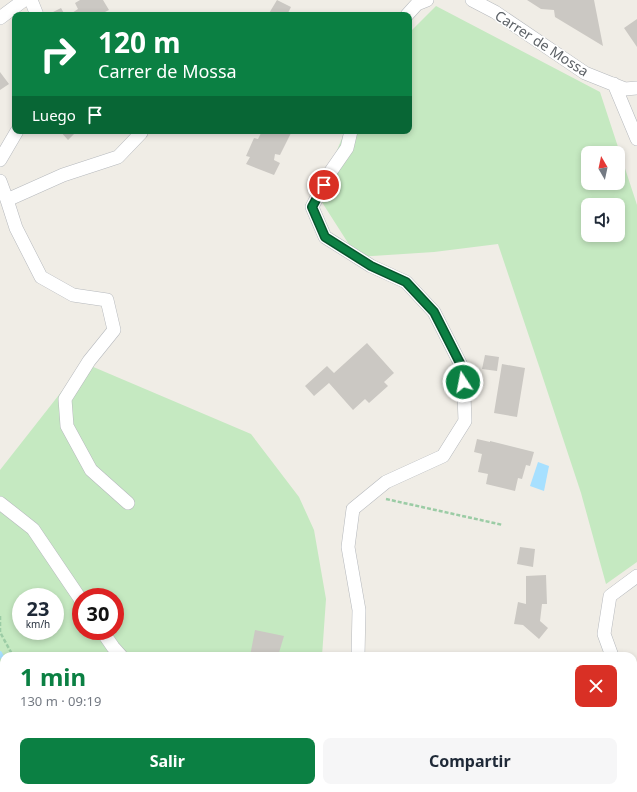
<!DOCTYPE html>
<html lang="es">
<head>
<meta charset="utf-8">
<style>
  body { margin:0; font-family:"Noto Sans",sans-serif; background:#f6f6f7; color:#1f2937; height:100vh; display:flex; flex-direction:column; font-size:15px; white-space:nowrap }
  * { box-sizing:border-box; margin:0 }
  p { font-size:13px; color:#747a83 }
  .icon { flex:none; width:22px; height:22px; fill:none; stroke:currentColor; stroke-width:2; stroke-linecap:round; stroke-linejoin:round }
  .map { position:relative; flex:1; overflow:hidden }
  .panel { position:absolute; left:0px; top:652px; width:637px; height:140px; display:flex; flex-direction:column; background:#fff; border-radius:12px 12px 0 0; box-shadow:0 2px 6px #0003 }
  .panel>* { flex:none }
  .hud { position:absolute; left:12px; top:12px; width:400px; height:122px; border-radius:8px; box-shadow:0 2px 6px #0003; background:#0b8043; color:#fff; overflow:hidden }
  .needle { width:26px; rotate:351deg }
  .buttons { position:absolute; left:581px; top:146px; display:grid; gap:8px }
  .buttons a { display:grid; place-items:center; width:44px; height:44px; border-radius:8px; background:#fff; box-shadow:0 2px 6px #0003; font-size:20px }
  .speed { position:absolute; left:12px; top:588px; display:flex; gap:8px; font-size:20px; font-weight:700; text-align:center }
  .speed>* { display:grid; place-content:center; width:52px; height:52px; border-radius:50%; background:#fff; box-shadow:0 2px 6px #0003; line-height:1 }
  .speed small { font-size:10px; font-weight:400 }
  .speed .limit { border:6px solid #d22; background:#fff; color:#111 }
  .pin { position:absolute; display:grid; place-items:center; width:34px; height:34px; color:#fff; margin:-17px; border:2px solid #fff; border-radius:50%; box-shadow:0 1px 4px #0007 }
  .me { position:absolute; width:44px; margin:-22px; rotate:349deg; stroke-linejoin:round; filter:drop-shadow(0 0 3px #0008) }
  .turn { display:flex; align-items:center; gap:14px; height:84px; padding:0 20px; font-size:18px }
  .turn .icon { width:52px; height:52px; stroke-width:2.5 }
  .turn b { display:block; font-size:28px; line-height:34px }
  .then { display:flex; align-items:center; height:38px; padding:0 20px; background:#0003; gap:8px; font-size:15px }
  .round { display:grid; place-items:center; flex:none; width:42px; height:42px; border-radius:8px; background:#f6f6f7 }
  .head { display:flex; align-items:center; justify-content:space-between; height:68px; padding:0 20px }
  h1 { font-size:24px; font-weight:700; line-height:30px; color:#0b8043 }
  .button { display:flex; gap:8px; margin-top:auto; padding:8px 20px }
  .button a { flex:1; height:46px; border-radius:8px; background:#0b8043; color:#fff; font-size:16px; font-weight:700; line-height:46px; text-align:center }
  .button a+a { background:#f6f6f7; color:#1f2937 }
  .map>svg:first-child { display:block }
  .green { fill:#c5e9c1; fill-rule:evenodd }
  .water { fill:#a7e0ff }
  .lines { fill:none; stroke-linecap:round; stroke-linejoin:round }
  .stream { stroke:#a7e0ff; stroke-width:4 }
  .building { fill:#cbc8c3 }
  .street-casing { stroke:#b6b9bd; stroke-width:14 }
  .path { stroke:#9bcca5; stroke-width:2.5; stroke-dasharray:4 2; stroke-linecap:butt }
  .street { stroke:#fff; stroke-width:13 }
  .route-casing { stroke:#07532c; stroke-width:10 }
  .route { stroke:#0b8043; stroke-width:7 }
  .labels { text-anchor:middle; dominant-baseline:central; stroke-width:3; stroke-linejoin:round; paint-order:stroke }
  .street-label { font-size:14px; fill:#5d6267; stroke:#fff }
</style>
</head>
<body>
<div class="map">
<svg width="637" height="792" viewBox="0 0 637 792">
  <rect width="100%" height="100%" fill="#f0ede6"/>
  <path class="green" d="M436,6L600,92L637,205V562L606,584L581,493L540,369L498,244L434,252L357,257L318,196L345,131H409V33ZM588,153H618V183H588ZM588,205H618V235H588Z
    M84,363L251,434L299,497L314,530L326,599L322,656H4V788H357L359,792H0V470ZM21,597H55V631H21ZM81,597H115V631H81Z"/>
  <path class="water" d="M538,462L549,466L544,491L530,486Z"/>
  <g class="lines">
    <path class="stream" d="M0,653L4,661
      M75,788L78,792"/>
  </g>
  <path class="building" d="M80,0H103L109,10L101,14L102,15H69L78,9L75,3Z
    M277,0L291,7L287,15H268Z
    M527,0H594L603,46L555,17L554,10L541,9Z
    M61,8L65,15H47Z
    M637,19V47L624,28Z
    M0,72L9,84L0,90Z
    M60,131H77L68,140Z
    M262,131H292L280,155L275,154L274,160L280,163L274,175L246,164L250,157L246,156L254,138L258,139Z
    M367,343L394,373L384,382L388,386L369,403L365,399L353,410L329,383L314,396L305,386L327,366L334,373Z
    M485,355L499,357L497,371L482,369Z
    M502,364L525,368L517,417L494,413Z
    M477,439L490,442V441L534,452L530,466L526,465L522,479L518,478L515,491L486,484L488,474L478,472L482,454L474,452Z
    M520,547L535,549L533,567L517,564Z
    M546,575L547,604H542L540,621L548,628L539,639L523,625L514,624L518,602L526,604V576Z
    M255,630L284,636L278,656H250Z
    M460,788H471L476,792H457Z"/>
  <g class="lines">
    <defs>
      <path id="street" d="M31,0L37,15
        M472,0L495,12L585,73L625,89L637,88
        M407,15L417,4L427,0
        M0,18L24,0
        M614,84L637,139
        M351,131L347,148L329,174L312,207L325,237L371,266L406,282L434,312L463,369L465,421L443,456L386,482L353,509L348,547L359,610L358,656
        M0,160L17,131
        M0,181L7,200L16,228L41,277L73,295L107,300L114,330L89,361L65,399L67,426L91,470L128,503
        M7,200L63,175L118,157L141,133
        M0,503L33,529L81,600
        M102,631L113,647L121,656
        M612,656L604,634L610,596L637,576
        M633,713L637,724
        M327,788H328
        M368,788L372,792"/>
    </defs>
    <use href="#street" class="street-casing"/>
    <path class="path" d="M386,499L503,525
      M0,616V632L13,656
      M103,788L105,792"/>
    <use href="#street" class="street"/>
  </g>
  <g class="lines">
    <defs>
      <path id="route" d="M324,185L312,207L325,237L371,266L406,282L434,312L463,369V382"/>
    </defs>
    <use href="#route" class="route-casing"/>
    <use href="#route" class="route"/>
  </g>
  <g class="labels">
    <g class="street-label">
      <text transform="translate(542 43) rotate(33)">Carrer de Mossa</text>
    </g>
  </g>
</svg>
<div class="buttons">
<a><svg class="needle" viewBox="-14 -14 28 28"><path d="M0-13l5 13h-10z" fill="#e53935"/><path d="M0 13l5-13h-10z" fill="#747a83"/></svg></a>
<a><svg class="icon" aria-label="sound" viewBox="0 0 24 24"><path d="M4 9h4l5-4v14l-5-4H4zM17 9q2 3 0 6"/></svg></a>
</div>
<div class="speed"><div>23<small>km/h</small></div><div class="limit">30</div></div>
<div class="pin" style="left:324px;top:185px;background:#d93025"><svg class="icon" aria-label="arrive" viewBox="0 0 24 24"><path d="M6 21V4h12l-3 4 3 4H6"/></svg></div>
<svg class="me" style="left:463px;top:382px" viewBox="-20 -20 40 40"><circle r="17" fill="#0b8043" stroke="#fff" stroke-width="3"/><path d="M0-11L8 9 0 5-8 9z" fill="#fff"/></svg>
<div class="hud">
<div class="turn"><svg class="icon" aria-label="right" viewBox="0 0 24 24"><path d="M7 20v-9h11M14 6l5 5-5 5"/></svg><div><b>120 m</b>Carrer de Mossa</div></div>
<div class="then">Luego<svg class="icon" aria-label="arrive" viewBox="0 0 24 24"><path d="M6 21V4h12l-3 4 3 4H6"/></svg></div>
</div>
<section class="panel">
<div class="head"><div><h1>1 min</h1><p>130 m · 09:19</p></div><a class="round" style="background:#d93025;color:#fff"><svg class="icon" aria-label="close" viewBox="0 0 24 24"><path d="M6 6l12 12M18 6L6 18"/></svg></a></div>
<div class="button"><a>Salir</a><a>Compartir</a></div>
</section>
</div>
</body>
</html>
